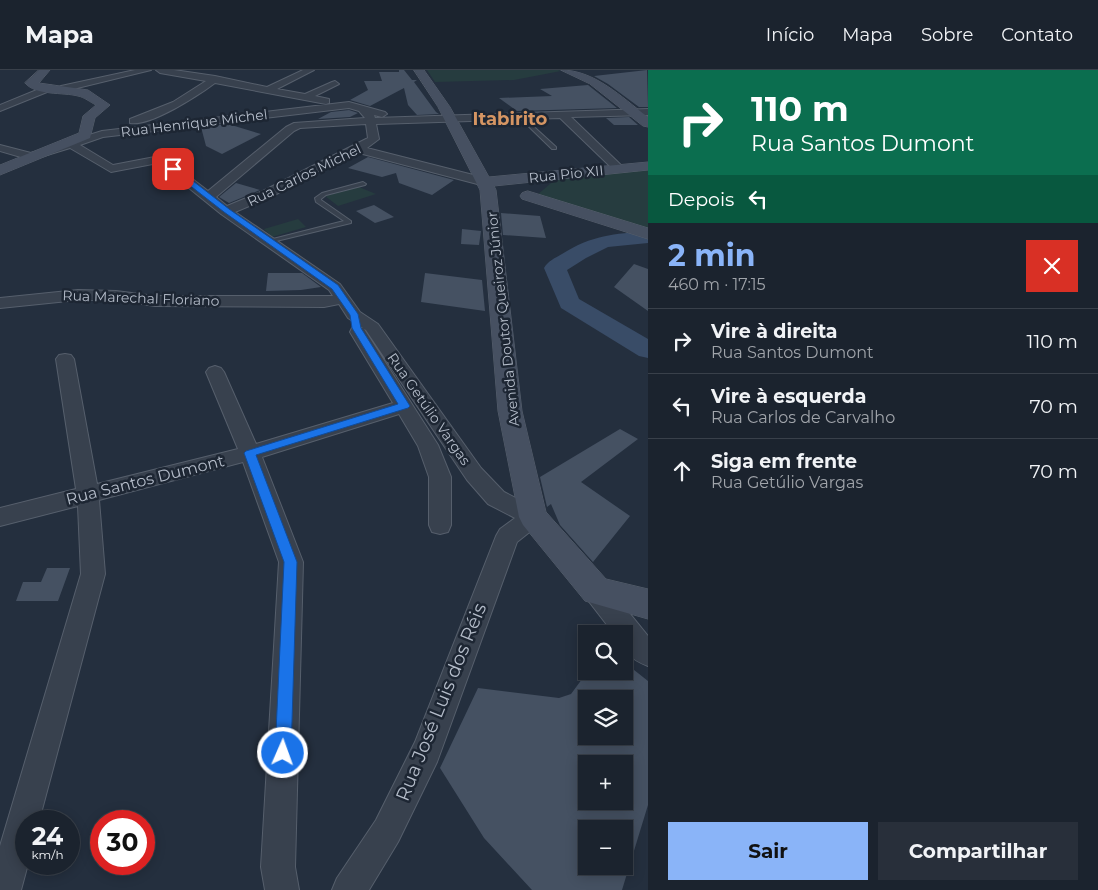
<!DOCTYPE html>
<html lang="pt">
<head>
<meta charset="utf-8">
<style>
  body { margin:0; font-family:Montserrat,sans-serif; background:#282f3a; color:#f1f3f6; height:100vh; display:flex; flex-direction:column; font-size:19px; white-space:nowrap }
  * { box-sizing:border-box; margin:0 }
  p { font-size:16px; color:#a0a4aa }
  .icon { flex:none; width:28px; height:28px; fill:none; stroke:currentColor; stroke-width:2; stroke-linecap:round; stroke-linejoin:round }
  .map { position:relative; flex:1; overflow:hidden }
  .sheet { display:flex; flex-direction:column; background:#1b232e; width:450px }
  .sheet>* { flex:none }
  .hud { background:#0b6e4f; color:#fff; overflow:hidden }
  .tools { position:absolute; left:578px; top:555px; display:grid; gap:10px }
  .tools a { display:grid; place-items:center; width:55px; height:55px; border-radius:0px; background:#1b232e; box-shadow:0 2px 12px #0003,0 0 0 1px #39404a; font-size:25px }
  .speed { position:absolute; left:15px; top:740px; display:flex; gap:10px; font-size:25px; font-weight:700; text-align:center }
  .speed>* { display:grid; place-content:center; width:65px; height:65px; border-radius:50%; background:#1b232e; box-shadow:0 2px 12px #0003,0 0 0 1px #39404a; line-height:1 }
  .speed small { font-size:12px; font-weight:400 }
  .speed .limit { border:8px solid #d22; background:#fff; color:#111 }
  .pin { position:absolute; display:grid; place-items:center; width:42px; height:42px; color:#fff; margin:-21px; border-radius:10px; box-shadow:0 2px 8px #0006 }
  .me { position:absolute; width:55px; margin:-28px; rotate:2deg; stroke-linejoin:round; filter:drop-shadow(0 0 4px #0008) }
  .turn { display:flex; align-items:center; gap:18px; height:105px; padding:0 20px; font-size:22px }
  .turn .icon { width:65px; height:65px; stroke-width:2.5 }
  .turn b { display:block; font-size:35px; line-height:42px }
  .then { display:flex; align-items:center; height:48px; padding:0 20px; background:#0003; gap:10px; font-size:19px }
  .round { display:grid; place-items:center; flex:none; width:52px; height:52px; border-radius:0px; background:#282f3a }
  .headline { display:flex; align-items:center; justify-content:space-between; height:85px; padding:0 20px }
  h1 { font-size:30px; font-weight:700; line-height:38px; color:#8ab4f8 }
  .cta { display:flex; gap:10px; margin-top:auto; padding:10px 20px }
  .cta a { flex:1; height:58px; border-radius:0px; background:#8ab4f8; color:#111; font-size:20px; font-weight:700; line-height:58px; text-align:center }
  .cta a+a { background:#282f3a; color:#f1f3f6 }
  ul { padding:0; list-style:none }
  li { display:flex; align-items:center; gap:15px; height:65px; padding:0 20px; border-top:1px solid #39404a }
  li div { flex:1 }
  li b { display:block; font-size:19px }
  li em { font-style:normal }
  header { display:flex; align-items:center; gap:30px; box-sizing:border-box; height:70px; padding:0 25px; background:#1b232e; border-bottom:1px solid #39404a }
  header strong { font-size:24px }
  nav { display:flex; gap:28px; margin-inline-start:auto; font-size:18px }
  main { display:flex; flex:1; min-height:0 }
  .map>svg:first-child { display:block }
  .green { fill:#263c3f }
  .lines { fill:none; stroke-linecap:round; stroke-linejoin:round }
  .river { fill:#394c67; fill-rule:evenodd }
  .building { fill:#455162; fill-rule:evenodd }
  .lane-casing { stroke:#565f6c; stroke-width:2 }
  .street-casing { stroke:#565f6c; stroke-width:2 }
  .secondary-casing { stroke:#565f6c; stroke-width:1 }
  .lane { fill:#38414e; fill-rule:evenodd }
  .street { fill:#38414e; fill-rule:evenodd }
  .secondary { fill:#465061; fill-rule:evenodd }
  .route { fill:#1a73e8; stroke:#114b97 }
  .labels { text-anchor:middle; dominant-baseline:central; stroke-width:5; stroke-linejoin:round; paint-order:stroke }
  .far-street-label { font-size:14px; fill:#b4bcc9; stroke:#1d2633 }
  .street-label { font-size:16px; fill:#b4bcc9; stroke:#1d2633 }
  .far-district-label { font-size:18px; font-weight:bold; fill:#d59563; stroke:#1d2633 }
  .near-street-label { font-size:19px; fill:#b4bcc9; stroke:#1d2633 }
</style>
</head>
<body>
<header>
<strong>Mapa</strong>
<nav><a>Início</a><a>Mapa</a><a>Sobre</a><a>Contato</a></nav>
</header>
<main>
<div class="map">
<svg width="648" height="820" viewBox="0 0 648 820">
  <rect width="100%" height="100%" fill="#242f3e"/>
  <path class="green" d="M427,0H558L561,1L514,10L435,12Z
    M648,98V159L537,125L556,109Z
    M359,117L376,124L338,136L325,126Z
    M298,149L306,157L272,167L264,159Z"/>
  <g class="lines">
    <path class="river" d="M648,161V173L608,177L586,188L567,200L579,229L648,269V288L639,286L561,238L544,198C548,191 555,188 562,184C592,165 614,164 648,161Z"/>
  </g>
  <path class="building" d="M399,0H404L412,10H417L414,12L436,42L439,44L417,45L408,35L404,18L370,36L350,30L368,20L364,11H382L379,2H399Z
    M647,0L648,37H639L608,14L594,6Z
    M588,15L617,38L517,41L499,28L552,26L540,19Z
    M349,40L358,43L350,47L318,49L331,42Z
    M629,47L638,55H614L606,48Z
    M228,54L261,64L222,84L206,76L201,57Z
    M368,87L454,110L432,125L399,113L396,103L382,107L348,98Z
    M236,113L260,120L229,133L219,127Z
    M374,135L394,147L375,153L356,141Z
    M501,143L540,146L546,168L503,165Z
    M462,159L481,161L479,175L461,174Z
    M634,194L648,199V241L614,217Z
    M268,203H302L321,217L301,220L266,221Z
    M425,203L482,210L485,241L421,232Z
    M620,359L638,369L581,412L630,446L593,492L560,455L551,434L547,437L540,407Z
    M47,498H70L58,531H16L23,512H41Z
    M624,592L648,611V735L622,820H532L484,768L440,698L478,618L559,628L571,624L588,601H624ZM586,629H624V666H586ZM586,694H624V731H586ZM586,759H624V796H586Z"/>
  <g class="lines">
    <defs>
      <path id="lane" d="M522,46L556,77V79H552L520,48Z
        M363,112L366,114L365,115L326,125L321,129V130L351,151V153L268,173L265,171L344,151L316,132L315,128L322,123Z"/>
      <path id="street" d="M135,0H151L61,22L56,19L61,16Z
        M156,0H174L215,6L267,17L303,0H314L277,19L305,24L332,12L335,11L339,14L315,26L329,29V33L326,34L215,13C199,25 150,57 130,53V49L173,32L206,11L160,3Z
        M49,15L52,16V20L0,41V35Z
        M349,32L385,42L387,44L382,47L374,45L375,48L648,39V45L571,47L623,97L625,99L623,101H615L560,48L376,54L379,69L367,78L489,109L491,112L485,116L359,83L329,95L271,127L235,142L340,214L360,242L378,254L481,398L504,422L541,441L544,447L541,453L517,472L437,692L398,772L369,820H332L337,808L376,750L415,672L496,466L500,459L515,448L488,434L467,410L366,260L364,259L438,375L451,407V455L448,462L440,464L432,462L429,455V407L418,376L399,344L262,387L303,492L295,797L299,820H265L261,797L279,492L243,392L99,430L105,504L39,751H26V794H28L21,820H0V776L81,504L78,436L0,456V438L76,419L56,289L59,285L65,284L71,285L74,289L97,414L238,379L206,302L209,298L215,296L221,298L224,302L256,374L393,333L350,262L352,258H363L348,248L339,234L324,237L155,236L116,230H78L0,238V228L78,220L116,221L155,226H333L329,220L221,144L158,93L111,102L70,78L31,90L0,81V75L31,83L102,61ZM349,38L359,41L365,48L294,53L286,57L208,121L164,87L160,86L113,95L80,75L103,67ZM366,54L368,68L263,121L227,136L216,127L294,61L300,58Z
        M596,510L605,513L648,566V596C630,589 624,583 624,564H614L587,529L584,521L587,513Z"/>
      <path id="secondary" d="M39,0H50L39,13L88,20L110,35L95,48L90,68L0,105V95L79,63L83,46L96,35C90,32 84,27 78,26C63,22 36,26 25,13Z
        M414,0H424L450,37L489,107L648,92V100L494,116L496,120L522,341L546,442L606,509L648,519V549L585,531L523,455L519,447L498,341L480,120L438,37Z
        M561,0C595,0 621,27 648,47V57L643,56L590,14Z
        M528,121L648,158V169L522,129L520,126L522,123Z"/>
    </defs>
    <use href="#lane" class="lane-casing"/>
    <use href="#street" class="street-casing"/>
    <use href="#secondary" class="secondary-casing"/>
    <use href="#lane" class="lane"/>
    <use href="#street" class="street"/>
    <use href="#secondary" class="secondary"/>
  </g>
  <path class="route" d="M170,97H175L229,139L338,215L358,244L361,258L410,336L408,338L256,385L297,492L291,683L289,688L283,691L277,688L275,683L284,492L244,383L246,381L398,334L352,258L350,245L332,219L224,142L170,100Z"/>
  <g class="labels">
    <g class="far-street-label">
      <text transform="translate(194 53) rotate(-7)">Rua Henrique Michel</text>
      <text transform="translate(566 104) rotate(-6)">Rua Pio XII</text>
      <text transform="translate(304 105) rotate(-26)">Rua Carlos Michel</text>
      <text transform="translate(141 228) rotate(2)">Rua Marechal Floriano</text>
      <text transform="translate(503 249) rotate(-96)">Avenida Doutor Queiroz Júnior</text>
      <text transform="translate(429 339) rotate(55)">Rua Getúlio Vargas</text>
    </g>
    <g class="street-label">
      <text transform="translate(145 410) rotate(-14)">Rua Santos Dumont</text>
    </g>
    <g class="far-district-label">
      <text x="510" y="49">Itabirito</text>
    </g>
    <g class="near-street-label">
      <text transform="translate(441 632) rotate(-68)">Rua José Luis dos Réis</text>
    </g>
  </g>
</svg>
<div class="tools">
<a><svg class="icon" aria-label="search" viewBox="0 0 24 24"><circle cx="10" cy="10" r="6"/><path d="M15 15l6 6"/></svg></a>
<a><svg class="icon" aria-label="layers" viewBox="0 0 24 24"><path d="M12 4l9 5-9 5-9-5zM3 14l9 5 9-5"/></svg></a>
<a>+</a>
<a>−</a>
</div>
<div class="speed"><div>24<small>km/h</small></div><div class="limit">30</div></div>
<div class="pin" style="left:173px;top:99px;background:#d93025"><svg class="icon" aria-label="arrive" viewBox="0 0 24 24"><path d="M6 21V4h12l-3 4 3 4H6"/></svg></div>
<svg class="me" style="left:283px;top:683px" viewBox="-20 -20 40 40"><circle r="17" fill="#1a73e8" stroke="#fff" stroke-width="3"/><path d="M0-11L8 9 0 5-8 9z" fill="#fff"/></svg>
</div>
<section class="sheet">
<div class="hud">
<div class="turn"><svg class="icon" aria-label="right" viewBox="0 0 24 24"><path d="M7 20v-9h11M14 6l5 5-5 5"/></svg><div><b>110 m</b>Rua Santos Dumont</div></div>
<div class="then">Depois<svg class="icon" aria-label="left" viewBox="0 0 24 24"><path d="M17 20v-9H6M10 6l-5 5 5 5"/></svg></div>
</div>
<div class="headline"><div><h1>2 min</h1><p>460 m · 17:15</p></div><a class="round" style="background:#d93025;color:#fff"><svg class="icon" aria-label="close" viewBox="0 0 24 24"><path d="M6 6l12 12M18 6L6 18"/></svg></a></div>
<ul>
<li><svg class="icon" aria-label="right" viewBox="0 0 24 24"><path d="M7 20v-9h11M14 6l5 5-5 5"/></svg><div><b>Vire à direita</b><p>Rua Santos Dumont</p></div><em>110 m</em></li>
<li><svg class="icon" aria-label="left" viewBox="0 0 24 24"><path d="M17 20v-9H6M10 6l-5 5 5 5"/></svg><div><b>Vire à esquerda</b><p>Rua Carlos de Carvalho</p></div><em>70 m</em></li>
<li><svg class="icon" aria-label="ahead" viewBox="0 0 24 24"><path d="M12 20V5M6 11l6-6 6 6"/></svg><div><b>Siga em frente</b><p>Rua Getúlio Vargas</p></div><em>70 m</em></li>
</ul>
<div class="cta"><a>Sair</a><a>Compartilhar</a></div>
</section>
</main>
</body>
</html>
